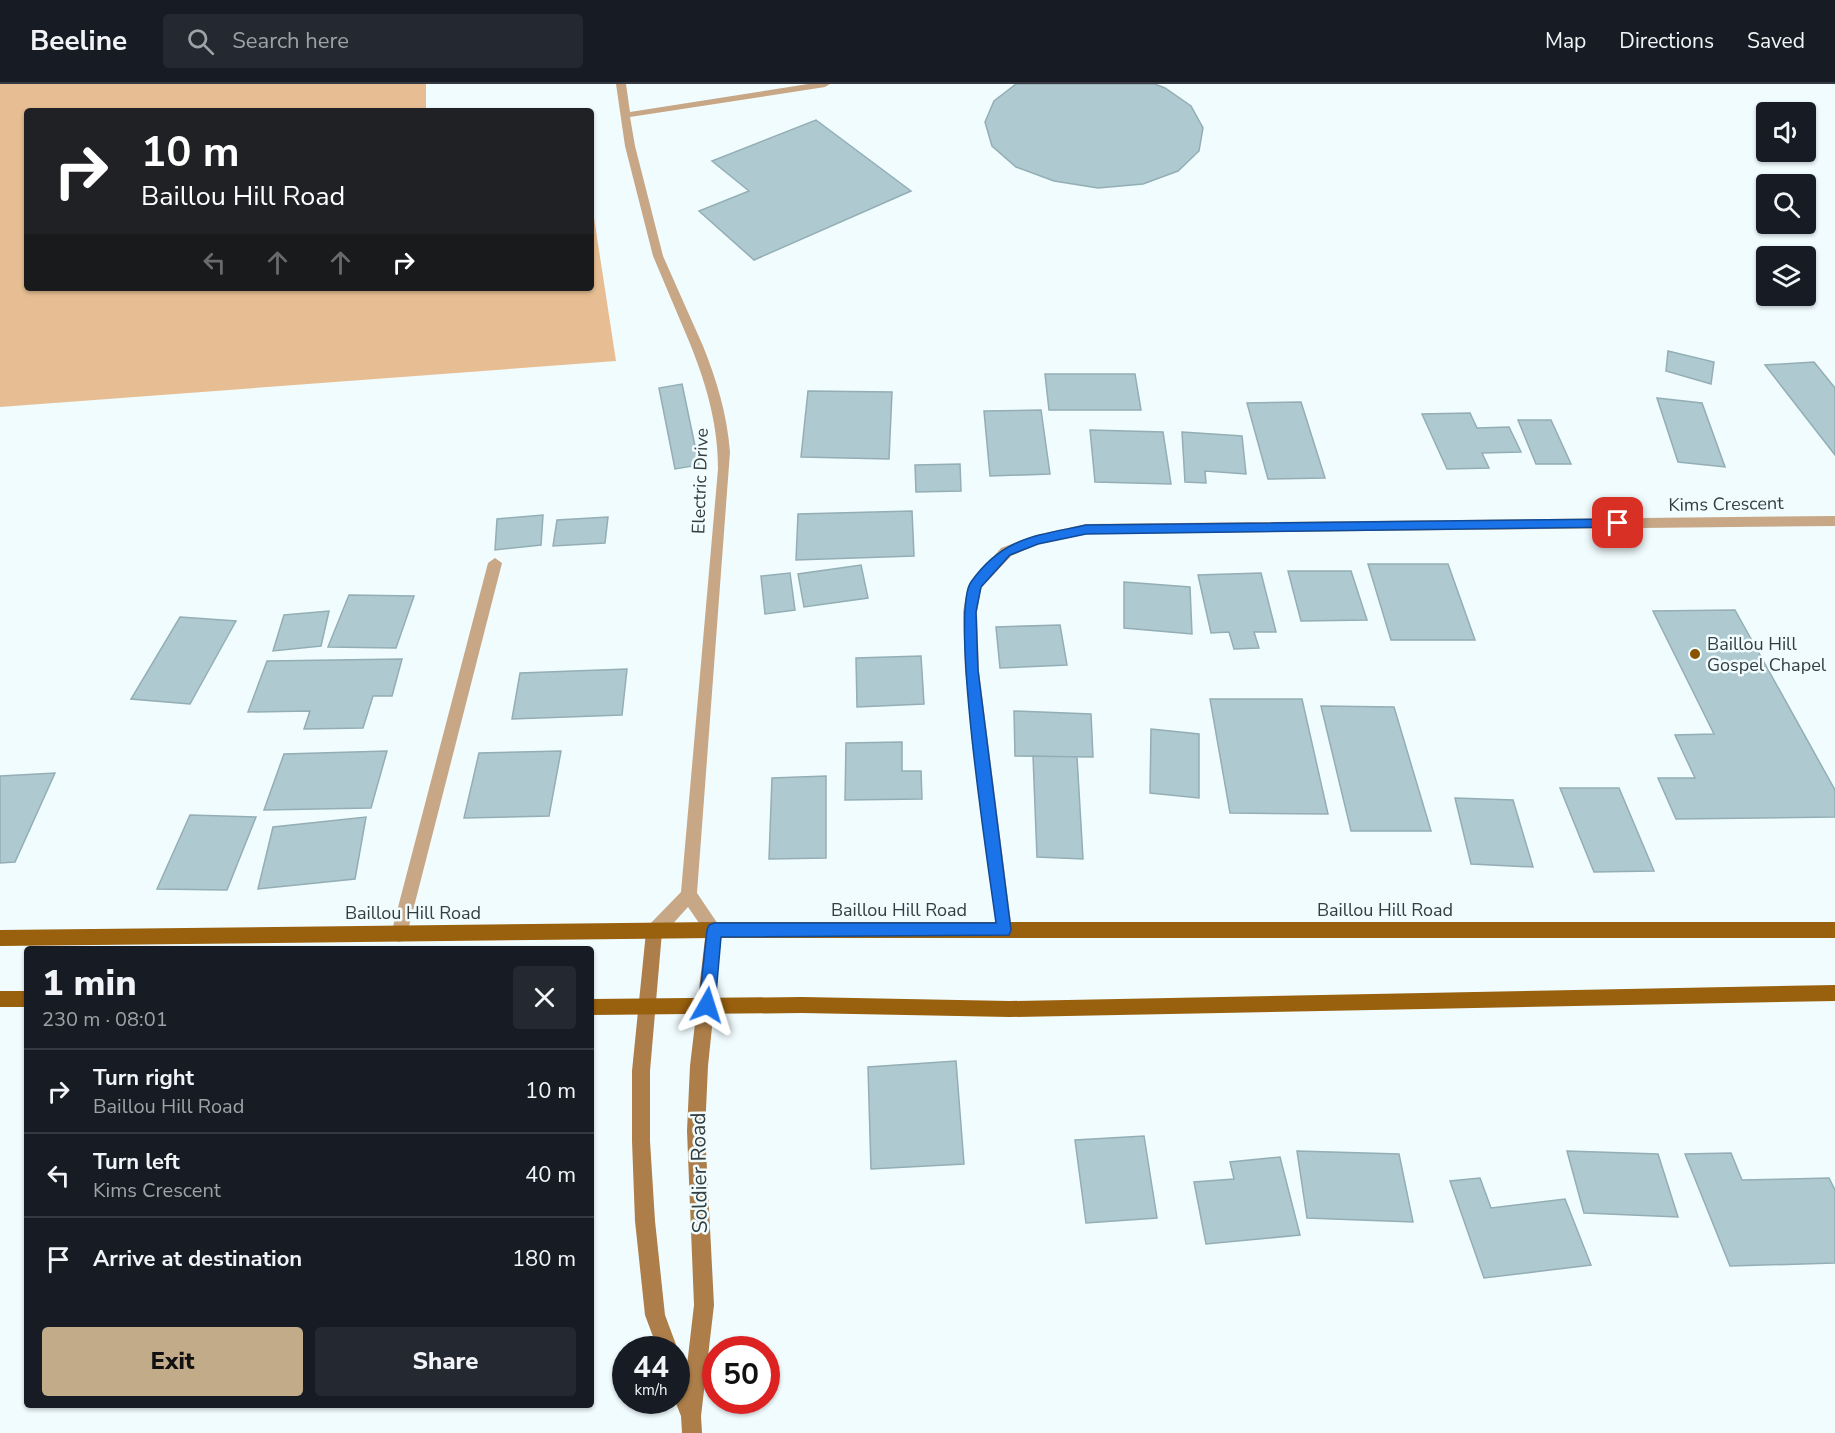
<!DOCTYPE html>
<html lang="en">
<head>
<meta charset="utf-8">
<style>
  body { margin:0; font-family:"Nunito Sans",sans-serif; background:#242831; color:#f1f3f6; height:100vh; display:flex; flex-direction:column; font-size:22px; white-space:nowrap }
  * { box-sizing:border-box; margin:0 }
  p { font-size:20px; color:#9ea1a6 }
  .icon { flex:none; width:33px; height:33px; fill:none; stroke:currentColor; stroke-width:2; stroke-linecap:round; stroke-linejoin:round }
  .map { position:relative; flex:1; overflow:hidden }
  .side { position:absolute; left:24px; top:862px; width:570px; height:462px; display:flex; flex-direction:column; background:#171b24; border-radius:6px; box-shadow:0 2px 4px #0004 }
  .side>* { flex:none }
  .top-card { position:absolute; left:24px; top:24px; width:570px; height:183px; border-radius:6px; box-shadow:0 2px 4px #0004; background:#202124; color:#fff; overflow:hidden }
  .fabs { position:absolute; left:1756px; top:18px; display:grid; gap:12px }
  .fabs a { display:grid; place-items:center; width:60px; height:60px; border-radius:6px; background:#171b24; box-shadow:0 2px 4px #0004; font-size:30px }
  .speed { position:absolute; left:612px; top:1252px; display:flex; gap:12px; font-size:30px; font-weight:700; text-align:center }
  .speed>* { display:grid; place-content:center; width:78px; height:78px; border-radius:50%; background:#171b24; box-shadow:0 2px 4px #0004; line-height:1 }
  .speed small { font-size:15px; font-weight:400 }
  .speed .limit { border:9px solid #d22; background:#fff; color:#111 }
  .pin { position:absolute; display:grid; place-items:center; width:51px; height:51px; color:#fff; margin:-26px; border-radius:12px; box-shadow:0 3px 9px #0006 }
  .me { position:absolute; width:66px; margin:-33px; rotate:6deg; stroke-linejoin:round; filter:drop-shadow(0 0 4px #0008) }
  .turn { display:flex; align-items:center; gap:21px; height:126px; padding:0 18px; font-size:27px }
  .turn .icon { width:78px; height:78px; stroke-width:2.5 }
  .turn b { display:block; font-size:42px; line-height:51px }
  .lanes { display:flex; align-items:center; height:57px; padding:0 18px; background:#0003; justify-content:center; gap:30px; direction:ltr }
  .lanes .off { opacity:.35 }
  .round { display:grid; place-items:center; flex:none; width:63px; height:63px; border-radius:6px; background:#242831 }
  .summary { display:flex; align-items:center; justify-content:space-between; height:102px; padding:0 18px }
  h1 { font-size:36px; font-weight:800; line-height:45px }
  .button { display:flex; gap:12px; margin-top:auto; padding:12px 18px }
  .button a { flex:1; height:69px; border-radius:6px; background:#c2ab88; color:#111; font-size:24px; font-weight:800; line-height:69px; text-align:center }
  .button a+a { background:#242831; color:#f1f3f6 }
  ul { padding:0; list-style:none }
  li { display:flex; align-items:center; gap:18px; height:84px; padding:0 18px; border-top:2px solid #363941 }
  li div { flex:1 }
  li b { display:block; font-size:22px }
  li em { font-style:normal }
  header { display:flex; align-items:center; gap:36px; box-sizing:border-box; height:84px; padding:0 30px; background:#171b24; border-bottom:2px solid #363941 }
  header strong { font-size:28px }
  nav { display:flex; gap:33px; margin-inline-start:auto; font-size:21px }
  .search { width:420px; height:54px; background:#242831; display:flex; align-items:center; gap:15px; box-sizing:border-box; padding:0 21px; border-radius:6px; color:#9ea1a6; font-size:22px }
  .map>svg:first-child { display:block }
  .forest { fill:#e7be93 }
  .building { fill:#aecad0; stroke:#93aeb4; stroke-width:1.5 }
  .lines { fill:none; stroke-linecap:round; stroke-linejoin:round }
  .lane { fill:#c7a785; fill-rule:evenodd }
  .street { fill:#c7a785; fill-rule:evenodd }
  .secondary { fill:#ad7e49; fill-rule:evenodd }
  .primary { fill:#99600d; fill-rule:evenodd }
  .route { fill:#1a73e8; stroke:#114b97; stroke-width:1.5 }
  .poi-dot { fill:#895401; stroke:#f1fcfe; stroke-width:2 }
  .labels { text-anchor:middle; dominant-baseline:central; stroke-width:5; stroke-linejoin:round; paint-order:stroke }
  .street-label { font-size:18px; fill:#333e41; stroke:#f1fcfe }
  .poi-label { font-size:18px; fill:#333e41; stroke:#f1fcfe; text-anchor:start }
  .near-street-label { font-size:21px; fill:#333e41; stroke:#f1fcfe }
</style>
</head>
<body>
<header>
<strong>Beeline</strong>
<div class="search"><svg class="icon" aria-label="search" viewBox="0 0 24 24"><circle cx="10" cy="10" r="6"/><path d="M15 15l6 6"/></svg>Search here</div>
<nav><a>Map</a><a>Directions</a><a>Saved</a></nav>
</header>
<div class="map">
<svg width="1835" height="1349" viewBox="0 0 1835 1349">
  <rect width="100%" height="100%" fill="#f1fcfe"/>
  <path class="forest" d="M0,0H426V27H27V204H591V114L616,277L0,323Z"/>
  <path class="building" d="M1016,0H1155L1165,4L1191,22L1203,44L1199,67L1178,87L1143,100L1098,104L1054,97L1016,83L992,62L985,38L994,17Z
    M816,36L911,107L754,176L699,127L749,107L712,77Z
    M1668,267L1714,278L1711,300L1666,287Z
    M1814,278L1835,304V371L1765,281Z
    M1045,290H1135L1141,326H1049Z
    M682,300L699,381L675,385L659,304Z
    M808,307L892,308L889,375L801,373Z
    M1657,314L1702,319L1725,383L1678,378Z
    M1301,318L1325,394L1268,395L1247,319Z
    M1041,326L1050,390L990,392L984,327Z
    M1470,329L1477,344L1509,343L1521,368L1482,369L1489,384L1447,385L1422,330Z
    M1518,336H1551L1571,380H1536Z
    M1090,346L1163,348L1171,400L1095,398Z
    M1182,348L1242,352L1246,390L1205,387L1206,399L1185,398Z
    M960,380L961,407L916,408L915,381Z
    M912,427L914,472L796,476L798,430Z
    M543,431L541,461L495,466L497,435Z
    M608,433L605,459L553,462L557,436Z
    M1368,480H1448L1475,556H1391Z
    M861,481L868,514L804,523L798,490Z
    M1288,487H1351L1367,536L1301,537Z
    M790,489L795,526L765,530L761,492Z
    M1261,489L1276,548H1254L1259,564L1234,565L1229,548L1211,549L1198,491Z
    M1124,498L1190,503L1192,550L1124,544Z
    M349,511L414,512L396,564L328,563Z
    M1735,526L1835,706V733L1676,735L1658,694H1695L1675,651L1714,650L1653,527Z
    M329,527L321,562L273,567L284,531Z
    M180,533L236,537L190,620L131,615Z
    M1060,541L1067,581L1000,584L996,543Z
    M921,572L924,620L857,623L856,574Z
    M402,575L392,612H373L363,644L304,645L310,627L248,628L267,577Z
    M627,585L622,631L512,635L520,589Z
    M1210,615H1302L1328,730L1230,729Z
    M1321,622L1394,623L1431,747H1351Z
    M1014,627L1091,630L1093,673L1015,672Z
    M1151,645L1199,650V714L1150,709Z
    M902,658V687H921L922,715L845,716L846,659Z
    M387,667L371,724L264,726L284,670Z
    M561,667L549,732L464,734L479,669Z
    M1033,672L1077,673L1083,775L1037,773Z
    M55,689L15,778L0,779V692Z
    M826,692V774L769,775L772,694Z
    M1560,704H1619L1654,787L1594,788Z
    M1455,714L1513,716L1533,783L1471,780Z
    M190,731L256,733L227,806L157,805Z
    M366,733L355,795L258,805L273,743Z
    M956,977L964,1080L871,1085L868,983Z
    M1144,1052L1157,1134L1086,1139L1075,1056Z
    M1297,1067L1399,1070L1413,1138L1307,1134Z
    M1567,1067L1658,1070L1678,1133L1584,1129Z
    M1731,1069L1742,1096L1829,1094L1835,1106V1179L1730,1182L1685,1070Z
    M1280,1073L1300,1151L1206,1160L1194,1098L1234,1095L1230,1078Z
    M1480,1094L1491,1124L1565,1115L1591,1181L1484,1194L1450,1097Z"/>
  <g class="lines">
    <path class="lane" d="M616,0H626L630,28L808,0H830L825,3L630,33L635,62L663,172L703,262L701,265H693L691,262L653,172L625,62Z"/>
    <path class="street" d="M697,258L703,262C717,297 727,330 730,368L697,809L722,846L720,852L714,854L708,852L688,823L660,854L654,856L648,854L646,848L648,842L681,808L718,385C718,341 707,303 691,262Z
      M1835,432V442L1086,450L1038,460L1011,472L981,504L977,528L979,587L1012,846L1010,852L1004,854L998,852L965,587L963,528L968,502L1001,464L1036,451L1086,440Z
      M495,474L502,479L407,850L405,856L399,858L393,856L391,850L488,479Z"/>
    <path class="secondary" d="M714,838L720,840L722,846L708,982L705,1047L714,1221L701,1332L702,1349H682L681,1332L675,1317L676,1281L683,1284L686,1290L694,1221L687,1047L690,982L706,846L708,840Z
      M654,840L660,842L662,848L650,987V1057L655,1137L665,1231L678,1266L676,1270V1266H658L645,1231L635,1137L632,1057V987L646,848L648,842Z"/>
    <path class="primary" d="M714,838H1835V854H714L0,862V846Z
      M1835,901V917L1010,933L802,929L591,931V915L802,913L1010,917Z
      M0,907H27V923H0Z"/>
  </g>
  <path class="route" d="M1618,435L1624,439L1618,443L1086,450L1038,460L1010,471L981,503L976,528L978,586L1011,846L1009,851L721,853L715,921L712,927L707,929L701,927L699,921L707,846L709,841L714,839H996C989,787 949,529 971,498C1003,453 1036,452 1086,441Z"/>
  <circle class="poi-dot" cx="1695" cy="570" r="6"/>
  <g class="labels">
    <g class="street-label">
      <text transform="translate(700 397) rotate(-88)">Electric Drive</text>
      <text transform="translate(1726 420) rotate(-1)">Kims Crescent</text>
      <text x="899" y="826">Baillou Hill Road</text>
      <text x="1385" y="826">Baillou Hill Road</text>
      <text x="413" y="829">Baillou Hill Road</text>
    </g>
    <g class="poi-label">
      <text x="1707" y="560">Baillou Hill<tspan x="1707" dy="21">Gospel Chapel</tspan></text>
    </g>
    <g class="near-street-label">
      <text transform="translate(699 1089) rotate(-91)">Soldier Road</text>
    </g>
  </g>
</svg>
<div class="fabs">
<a><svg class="icon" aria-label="sound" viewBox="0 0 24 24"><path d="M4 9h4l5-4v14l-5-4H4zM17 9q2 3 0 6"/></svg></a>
<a><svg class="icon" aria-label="search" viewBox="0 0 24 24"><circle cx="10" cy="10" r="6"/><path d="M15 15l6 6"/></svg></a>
<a><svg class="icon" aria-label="layers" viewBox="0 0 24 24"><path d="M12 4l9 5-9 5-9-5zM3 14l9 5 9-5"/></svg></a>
</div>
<div class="speed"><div>44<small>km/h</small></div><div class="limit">50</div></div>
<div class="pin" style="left:1618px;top:439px;background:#d93025"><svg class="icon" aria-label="arrive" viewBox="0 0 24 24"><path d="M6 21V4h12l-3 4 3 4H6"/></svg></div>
<svg class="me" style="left:707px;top:921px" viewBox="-20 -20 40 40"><path d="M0-17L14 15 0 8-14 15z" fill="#1a73e8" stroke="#fff" stroke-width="4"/></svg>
<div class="top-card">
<div class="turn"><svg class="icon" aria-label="right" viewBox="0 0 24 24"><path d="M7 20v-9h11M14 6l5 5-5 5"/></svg><div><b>10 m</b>Baillou Hill Road</div></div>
<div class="lanes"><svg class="icon off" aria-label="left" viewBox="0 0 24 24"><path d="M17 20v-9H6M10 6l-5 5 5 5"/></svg><svg class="icon off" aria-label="ahead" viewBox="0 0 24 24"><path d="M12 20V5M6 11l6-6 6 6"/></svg><svg class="icon off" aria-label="ahead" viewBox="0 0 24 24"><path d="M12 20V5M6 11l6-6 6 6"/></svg><svg class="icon" aria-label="right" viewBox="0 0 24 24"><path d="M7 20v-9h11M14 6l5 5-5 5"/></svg></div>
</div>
<section class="side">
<div class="summary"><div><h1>1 min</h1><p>230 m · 08:01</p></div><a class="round"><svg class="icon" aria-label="close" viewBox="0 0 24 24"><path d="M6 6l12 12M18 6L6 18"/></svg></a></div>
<ul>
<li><svg class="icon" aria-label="right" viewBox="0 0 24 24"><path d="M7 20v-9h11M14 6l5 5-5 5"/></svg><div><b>Turn right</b><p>Baillou Hill Road</p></div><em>10 m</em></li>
<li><svg class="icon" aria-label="left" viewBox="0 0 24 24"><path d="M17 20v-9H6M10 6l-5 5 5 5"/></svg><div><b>Turn left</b><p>Kims Crescent</p></div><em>40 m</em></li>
<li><svg class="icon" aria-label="arrive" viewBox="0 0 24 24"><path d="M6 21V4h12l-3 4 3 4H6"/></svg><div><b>Arrive at destination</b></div><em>180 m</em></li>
</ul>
<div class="button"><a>Exit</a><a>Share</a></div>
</section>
</div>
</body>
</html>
